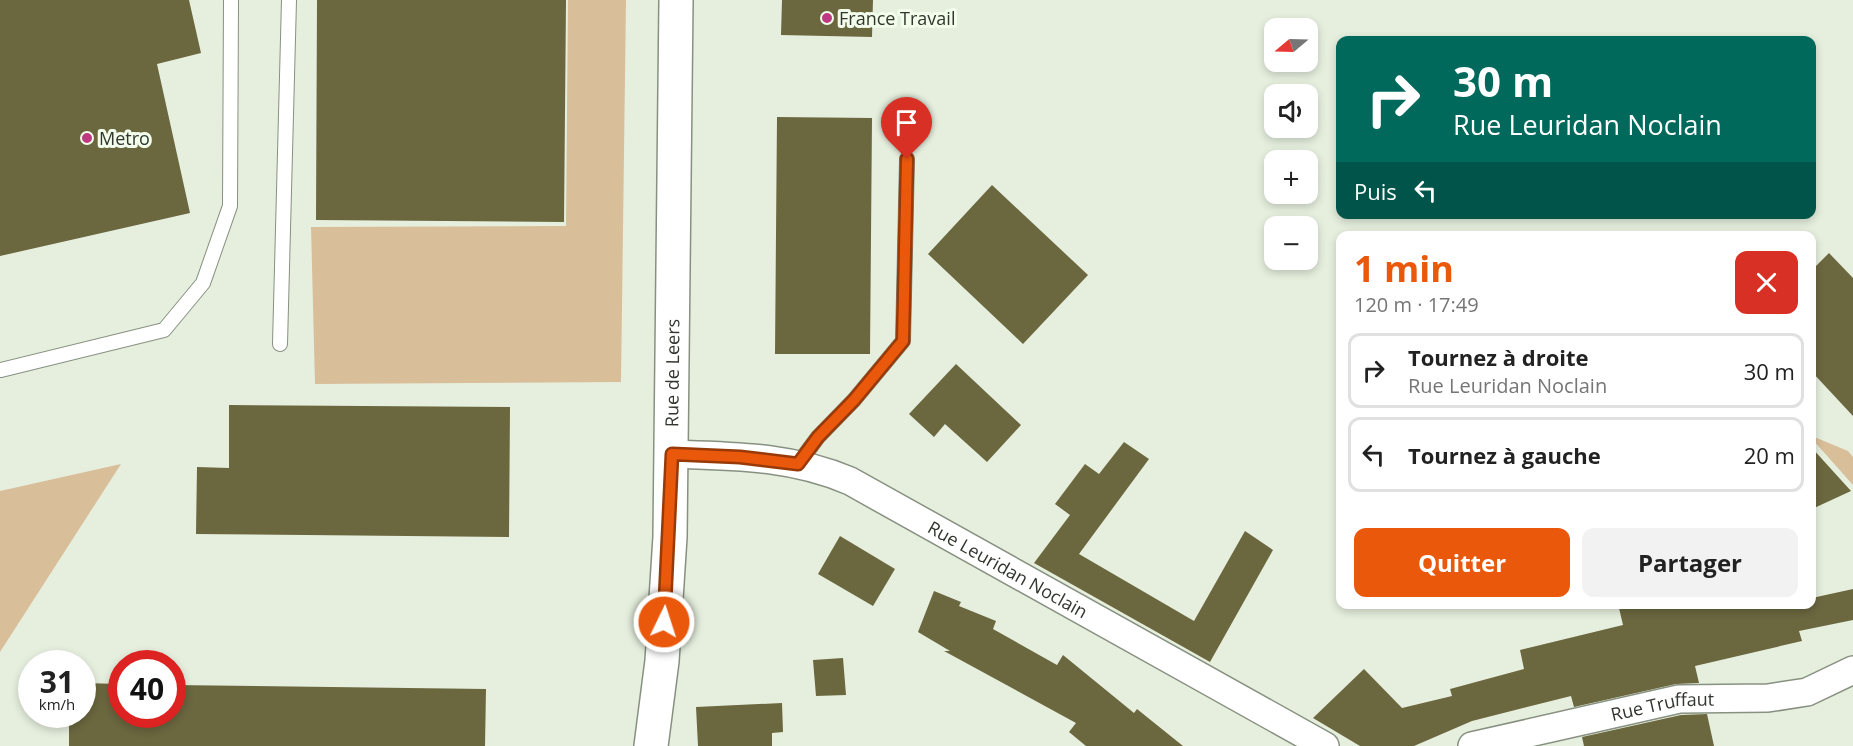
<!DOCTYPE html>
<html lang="fr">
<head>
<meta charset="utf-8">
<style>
  body { margin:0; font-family:"Open Sans",sans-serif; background:#f2f2f2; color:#222; height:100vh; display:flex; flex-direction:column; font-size:22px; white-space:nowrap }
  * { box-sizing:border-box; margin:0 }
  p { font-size:20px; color:#767676 }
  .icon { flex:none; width:33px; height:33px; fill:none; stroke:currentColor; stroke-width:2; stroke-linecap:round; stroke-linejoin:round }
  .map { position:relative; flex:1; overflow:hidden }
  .sheet { position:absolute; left:1336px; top:231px; width:480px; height:378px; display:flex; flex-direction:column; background:#fff; border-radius:12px; box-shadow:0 3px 9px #0003 }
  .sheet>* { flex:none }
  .top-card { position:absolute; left:1336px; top:36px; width:480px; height:183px; border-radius:12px; box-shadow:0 3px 9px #0003; background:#00695c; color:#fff; overflow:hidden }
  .needle { width:39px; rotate:251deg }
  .buttons { position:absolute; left:1264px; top:18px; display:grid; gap:12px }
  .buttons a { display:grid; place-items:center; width:54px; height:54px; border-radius:12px; background:#fff; box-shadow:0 3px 9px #0003; font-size:30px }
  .speed { position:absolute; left:18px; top:650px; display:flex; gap:12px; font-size:30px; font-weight:700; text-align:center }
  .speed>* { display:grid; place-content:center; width:78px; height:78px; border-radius:50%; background:#fff; box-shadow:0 3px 9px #0003; line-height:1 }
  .speed small { font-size:15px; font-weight:400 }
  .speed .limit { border:9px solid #d22; background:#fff; color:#111 }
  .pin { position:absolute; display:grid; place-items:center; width:51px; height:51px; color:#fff; margin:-62px -26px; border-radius:50% 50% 50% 0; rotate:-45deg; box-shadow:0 0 6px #0007 }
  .pin .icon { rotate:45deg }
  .me { position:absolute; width:66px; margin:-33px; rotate:4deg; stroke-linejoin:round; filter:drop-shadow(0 0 4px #0008) }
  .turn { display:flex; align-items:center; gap:21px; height:126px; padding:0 18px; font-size:27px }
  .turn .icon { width:78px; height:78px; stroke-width:2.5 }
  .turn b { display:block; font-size:42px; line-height:51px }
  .then { display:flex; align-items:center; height:57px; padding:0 18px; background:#0003; gap:12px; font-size:22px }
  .round { display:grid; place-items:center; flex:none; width:63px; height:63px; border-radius:12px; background:#f2f2f2 }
  .head { display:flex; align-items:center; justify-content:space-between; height:102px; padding:0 18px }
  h1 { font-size:36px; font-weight:700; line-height:45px; color:#ea580c }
  .action { display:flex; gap:12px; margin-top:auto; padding:12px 18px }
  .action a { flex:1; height:69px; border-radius:12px; background:#ea580c; color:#fff; font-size:24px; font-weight:700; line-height:69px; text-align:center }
  .action a+a { background:#f2f2f2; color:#222 }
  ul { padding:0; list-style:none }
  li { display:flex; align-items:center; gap:18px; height:75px; margin:0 12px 9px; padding:0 6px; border:3px solid #e0e0e0; border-radius:12px }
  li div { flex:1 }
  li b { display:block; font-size:22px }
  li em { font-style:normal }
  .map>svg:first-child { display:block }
  .green { fill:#d9be9a }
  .building { fill:#6b673f }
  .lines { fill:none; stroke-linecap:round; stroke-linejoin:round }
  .service-casing { stroke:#889181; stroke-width:16 }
  .minor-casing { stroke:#889181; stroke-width:30 }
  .tertiary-casing { stroke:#889181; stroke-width:36 }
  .service { stroke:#fff; stroke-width:14 }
  .minor { stroke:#fff; stroke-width:27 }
  .tertiary { stroke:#fff; stroke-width:33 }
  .route-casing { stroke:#983908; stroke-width:15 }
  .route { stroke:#ea580c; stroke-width:10 }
  .poi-dot { fill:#bd3a82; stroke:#f3fdeb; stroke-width:2 }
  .labels { text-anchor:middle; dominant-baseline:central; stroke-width:6; stroke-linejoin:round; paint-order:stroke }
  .poi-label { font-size:18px; fill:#32362f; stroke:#f3fdeb; text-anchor:start }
  .street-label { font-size:18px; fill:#32362f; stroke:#f3fdeb }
</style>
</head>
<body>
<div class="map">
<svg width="1853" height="746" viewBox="0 0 1853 746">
  <rect width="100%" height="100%" fill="#e6efde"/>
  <path class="green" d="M568,0H626L621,382L315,384L311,227L566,226Z
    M1812,436L1848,451L1853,457V485L1812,439Z
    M121,464L0,652V491Z"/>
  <path class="building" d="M0,0H189L201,53L157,64L190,213L0,256Z
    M317,0H566L564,222L316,220Z
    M782,0H873L872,37L781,35Z
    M777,117L872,118L870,354H775Z
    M992,185L1088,275L1023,344L928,254Z
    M1829,253L1853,278V416L1812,372V270Z
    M956,364L1021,425L987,462L945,424L934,437L909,414Z
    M229,405L510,407L509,537L196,534L197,467L229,468Z
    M1124,442L1149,459L1079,554L1194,621L1245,531L1273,550L1210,662L1034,563L1070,515L1055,504L1085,464L1099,474Z
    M1812,448L1851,491L1812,509Z
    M840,536L895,569L873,606L818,574Z
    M1853,589V620L1799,631L1802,641L1695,666L1699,683L1676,684L1574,707L1571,696L1472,721L1414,746H1360L1313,718L1364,669L1402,708L1452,696L1450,689L1524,669L1520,650L1623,625L1619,608L1636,604H1812V598Z
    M934,591L961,602L959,606L996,621L993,629L1057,665L1063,655L1134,713L1137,709L1183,746H1086L1069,732L1076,723L944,651H950L918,632Z
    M843,658L846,695L816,696L813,660Z
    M82,683L122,684V714H172V685L486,689L485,746H69V714H82Z
    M782,703L783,732L772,733V746H698L696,707Z
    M1707,714L1714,746H1584L1582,737L1681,715Z"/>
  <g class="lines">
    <defs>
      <path id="service" d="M280,344L289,0
        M1,370L164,330L203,283L230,206L231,0
        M798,464L818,437L854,400L903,341L907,159"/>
      <g id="minor">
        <path id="s1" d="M672,454C734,456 792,456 850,481L1325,746"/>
        <path id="s2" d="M1472,746L1679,699L1768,698L1807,692L1853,670"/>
      </g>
      <g id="tertiary">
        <path id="s3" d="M651,746L662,661L670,537L676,0"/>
      </g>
    </defs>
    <use href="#service" class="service-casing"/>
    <use href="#minor" class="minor-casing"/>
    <use href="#tertiary" class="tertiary-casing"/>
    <use href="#service" class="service"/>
    <use href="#minor" class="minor"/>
    <use href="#tertiary" class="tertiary"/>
  </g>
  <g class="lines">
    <defs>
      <path id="route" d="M664,622L672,454L740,457L798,464L818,437L854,400L903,341L907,159"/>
    </defs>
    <use href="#route" class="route-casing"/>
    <use href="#route" class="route"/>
  </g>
  <g class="poi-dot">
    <circle cx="827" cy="18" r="6"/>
    <circle cx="87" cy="138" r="6"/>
  </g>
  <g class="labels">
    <g class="poi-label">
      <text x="839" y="18">France Travail</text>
      <text x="99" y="138">Metro</text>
    </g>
    <g class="street-label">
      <text stroke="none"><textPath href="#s3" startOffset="374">Rue de Leers</textPath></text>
      <text stroke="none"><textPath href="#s1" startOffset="362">Rue Leuridan Noclain</textPath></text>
      <text stroke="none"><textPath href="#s2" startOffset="195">Rue Truffaut</textPath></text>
    </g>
  </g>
</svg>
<div class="buttons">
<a><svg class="needle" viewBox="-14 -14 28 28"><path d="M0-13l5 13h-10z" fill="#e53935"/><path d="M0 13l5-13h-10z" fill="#767676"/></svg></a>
<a><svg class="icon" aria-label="sound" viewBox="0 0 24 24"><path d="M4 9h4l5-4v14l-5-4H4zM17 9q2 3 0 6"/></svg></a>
<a>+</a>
<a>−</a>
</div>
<div class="speed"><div>31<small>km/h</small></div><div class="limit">40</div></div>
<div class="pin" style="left:907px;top:159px;background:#d93025"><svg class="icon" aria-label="arrive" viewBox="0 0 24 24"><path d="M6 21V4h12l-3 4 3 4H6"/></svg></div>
<svg class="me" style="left:664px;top:622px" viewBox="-20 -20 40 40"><circle r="17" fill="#ea580c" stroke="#fff" stroke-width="3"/><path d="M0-11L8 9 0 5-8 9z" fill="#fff"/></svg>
<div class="top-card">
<div class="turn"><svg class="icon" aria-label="right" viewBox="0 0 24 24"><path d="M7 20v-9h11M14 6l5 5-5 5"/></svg><div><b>30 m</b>Rue Leuridan Noclain</div></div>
<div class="then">Puis<svg class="icon" aria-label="left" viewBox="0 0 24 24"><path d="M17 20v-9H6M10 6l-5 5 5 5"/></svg></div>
</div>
<section class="sheet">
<div class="head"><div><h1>1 min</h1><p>120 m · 17:49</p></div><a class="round" style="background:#d93025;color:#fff"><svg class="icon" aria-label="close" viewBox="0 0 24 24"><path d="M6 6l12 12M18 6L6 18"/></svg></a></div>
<ul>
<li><svg class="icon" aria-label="right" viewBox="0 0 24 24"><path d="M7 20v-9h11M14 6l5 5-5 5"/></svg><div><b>Tournez à droite</b><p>Rue Leuridan Noclain</p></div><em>30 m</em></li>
<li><svg class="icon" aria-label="left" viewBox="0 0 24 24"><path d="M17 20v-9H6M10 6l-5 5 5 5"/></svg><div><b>Tournez à gauche</b></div><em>20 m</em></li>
</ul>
<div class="action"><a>Quitter</a><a>Partager</a></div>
</section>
</div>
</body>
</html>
